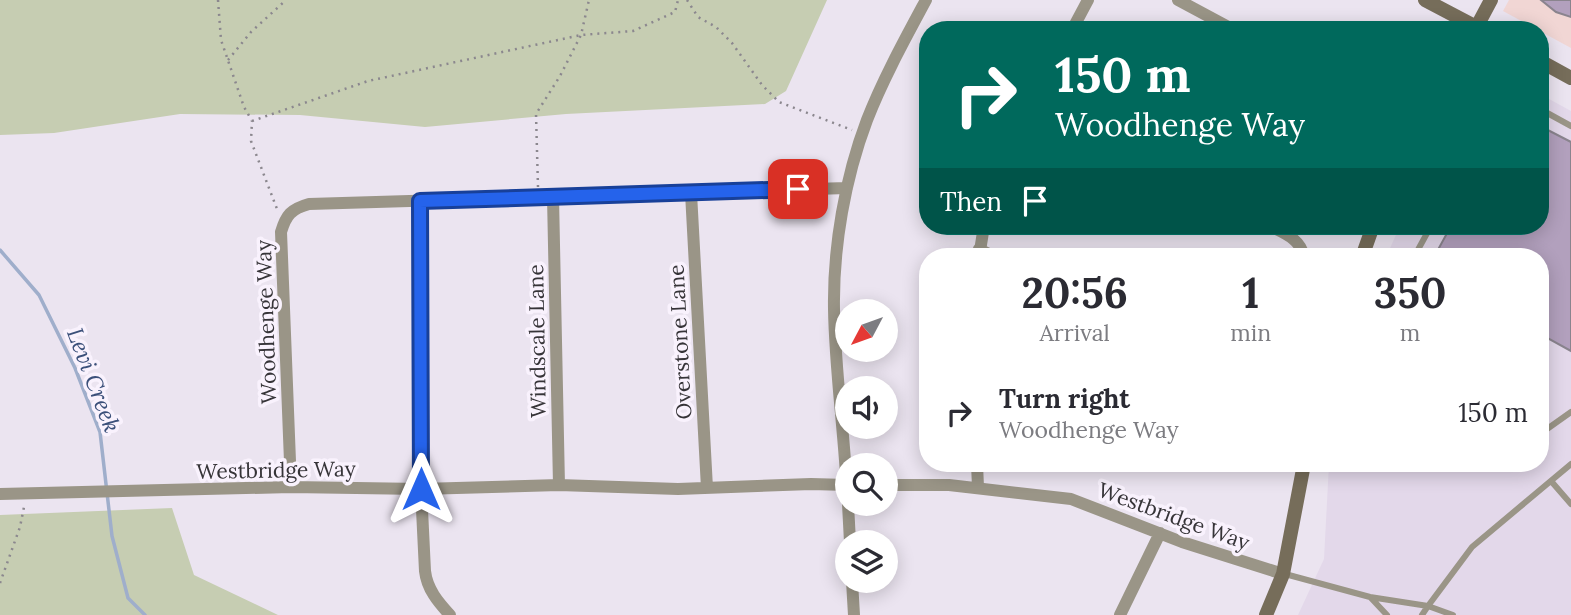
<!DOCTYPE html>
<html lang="en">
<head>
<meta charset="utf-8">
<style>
  body { margin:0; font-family:Lora,serif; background:#f7f7f7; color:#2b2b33; height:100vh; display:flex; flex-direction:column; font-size:26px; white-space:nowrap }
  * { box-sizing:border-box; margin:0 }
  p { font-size:23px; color:#7c7c81 }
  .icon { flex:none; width:38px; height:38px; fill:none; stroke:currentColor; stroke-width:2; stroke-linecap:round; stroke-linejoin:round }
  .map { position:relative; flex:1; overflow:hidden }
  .panel { position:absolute; left:919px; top:248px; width:630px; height:224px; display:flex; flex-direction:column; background:#fff; border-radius:28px; box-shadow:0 4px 18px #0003 }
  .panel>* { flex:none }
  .hud { position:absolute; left:919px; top:21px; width:630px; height:214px; border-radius:28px; box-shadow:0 4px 18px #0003; background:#00695c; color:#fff; overflow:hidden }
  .needle { width:46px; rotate:229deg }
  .fabs { position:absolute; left:835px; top:299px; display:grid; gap:14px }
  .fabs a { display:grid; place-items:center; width:63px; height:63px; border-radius:50%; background:#fff; box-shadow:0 4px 18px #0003; font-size:35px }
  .pin { position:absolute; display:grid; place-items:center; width:60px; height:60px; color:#fff; margin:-30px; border-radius:14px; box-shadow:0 4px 10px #0006 }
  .me { position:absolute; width:77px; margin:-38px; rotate:0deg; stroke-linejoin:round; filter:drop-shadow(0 0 5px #0008) }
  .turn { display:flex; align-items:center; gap:24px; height:147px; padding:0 21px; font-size:32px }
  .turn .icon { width:91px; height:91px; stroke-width:2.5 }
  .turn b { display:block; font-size:49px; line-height:60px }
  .then { display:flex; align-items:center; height:66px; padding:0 21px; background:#0003; gap:14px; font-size:26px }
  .eta { display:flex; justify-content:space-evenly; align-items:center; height:119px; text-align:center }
  .eta b { font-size:42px; font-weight:700; line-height:49px }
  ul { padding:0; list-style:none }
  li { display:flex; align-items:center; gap:21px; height:91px; padding:0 21px }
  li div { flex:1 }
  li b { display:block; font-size:26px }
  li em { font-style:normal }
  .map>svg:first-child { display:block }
  .built { fill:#e3d8ea }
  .industrial { fill:#f1d6d4 }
  .green { fill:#c6cdb2 }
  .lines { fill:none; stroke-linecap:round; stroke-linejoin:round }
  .stream { stroke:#9faecb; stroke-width:3.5 }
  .building { fill:#b2a0bd; stroke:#8a848e; stroke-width:2 }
  .path { stroke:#8b878e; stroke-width:2.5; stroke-dasharray:2 5; stroke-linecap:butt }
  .lane { stroke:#9a9587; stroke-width:6 }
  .street { stroke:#9a9587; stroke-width:12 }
  .secondary { stroke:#766d5a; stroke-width:14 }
  .route-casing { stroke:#184099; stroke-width:18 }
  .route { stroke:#2563eb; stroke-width:12 }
  .labels { text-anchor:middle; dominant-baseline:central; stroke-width:7; stroke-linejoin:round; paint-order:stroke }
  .street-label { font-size:21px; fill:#363438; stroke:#f9f2fd }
  .water-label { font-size:23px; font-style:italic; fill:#3b507a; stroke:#f9f2fd }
</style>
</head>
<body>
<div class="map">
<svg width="1571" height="615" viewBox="0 0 1571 615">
  <rect width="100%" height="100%" fill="#ebe4f0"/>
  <path class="built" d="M1540,94L1571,111V615H1298L1324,559L1329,464H1540V257H1386L1400,226H1540Z"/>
  <path class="industrial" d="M1509,0H1571V48L1503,11Z"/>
  <path class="green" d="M0,0H827L786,91L765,104L566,114L425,127L300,115L180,114L54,133L0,135Z
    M172,508L194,575L278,615H0V515Z"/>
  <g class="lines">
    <path class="stream" d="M0,250L39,295L75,368L100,432L112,536L128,598L145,615"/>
  </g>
  <path class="building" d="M1541,0H1571V17L1556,12Z
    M1540,126L1571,142V351L1540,334V257H1434L1451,226H1540Z"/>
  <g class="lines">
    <path class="path" d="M218,0L221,40L244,107L252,121L251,141L277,209
      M687,0L698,17L716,27L732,43L762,85L779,102L852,130
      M228,60L251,32L286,0
      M252,121L368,81L581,35L633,31L675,12L678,0
      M538,187L536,114L560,76L581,35L589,0
      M0,583L20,527L24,507"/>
    <path class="lane" d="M1540,109L1571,126
      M1414,257L1431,226
      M1540,434L1571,412
      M1551,481L1571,504
      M1285,574L1370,597L1428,606L1422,615
      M1371,598L1387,615
      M1453,615L1428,606L1472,547L1571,464"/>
    <path class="street" d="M1178,0L1234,30
      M1072,30L1088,0
      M691,193L707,488
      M553,197L559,485
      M420,201L421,489L425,571C427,589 438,602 450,615
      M1270,226C1284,233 1301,239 1304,257
      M979,249L995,257
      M979,257L984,226
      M977,464L978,487
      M886,485H949L1071,499L1182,542L1283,574
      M291,487L281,232C286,215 291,209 309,204L847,188
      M847,491C844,430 835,370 834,309C833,247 845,178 867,120C883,79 905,39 926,0
      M0,494L291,487L421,489L559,485L678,489L811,484L847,485
      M848,504L850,542
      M852,581L854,615
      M1120,615L1160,533"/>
    <path class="secondary" d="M1425,0L1482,30
      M1475,30L1491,0
      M1540,61L1571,78
      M1362,257L1373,226
      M1266,615L1283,574L1304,464"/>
  </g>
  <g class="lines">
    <defs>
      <path id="route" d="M421,489L420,201L798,189"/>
    </defs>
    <use href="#route" class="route-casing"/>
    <use href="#route" class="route"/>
  </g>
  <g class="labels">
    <g class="street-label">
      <text transform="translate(266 322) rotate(-92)">Woodhenge Way</text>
      <text transform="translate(537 341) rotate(-91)">Windscale Lane</text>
      <text transform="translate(680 342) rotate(-93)">Overstone Lane</text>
      <text transform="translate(276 470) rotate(-1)">Westbridge Way</text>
      <text transform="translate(1174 516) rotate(20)">Westbridge Way</text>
    </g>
    <g class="water-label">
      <text transform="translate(94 380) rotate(69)">Levi Creek</text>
    </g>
  </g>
</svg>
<div class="fabs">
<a><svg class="needle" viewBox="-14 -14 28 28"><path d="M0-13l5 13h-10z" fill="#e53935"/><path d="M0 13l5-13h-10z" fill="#7c7c81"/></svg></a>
<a><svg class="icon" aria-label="sound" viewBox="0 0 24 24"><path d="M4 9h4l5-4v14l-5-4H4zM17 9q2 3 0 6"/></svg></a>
<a><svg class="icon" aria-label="search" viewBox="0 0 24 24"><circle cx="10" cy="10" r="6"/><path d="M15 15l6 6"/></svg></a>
<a><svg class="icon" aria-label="layers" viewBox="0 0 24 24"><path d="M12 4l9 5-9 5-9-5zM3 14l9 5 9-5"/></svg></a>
</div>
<div class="pin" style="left:798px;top:189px;background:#d93025"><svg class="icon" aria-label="arrive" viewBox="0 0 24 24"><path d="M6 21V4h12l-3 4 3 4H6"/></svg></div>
<svg class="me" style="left:421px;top:489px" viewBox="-20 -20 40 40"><path d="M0-17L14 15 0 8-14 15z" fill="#2563eb" stroke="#fff" stroke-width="4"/></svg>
<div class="hud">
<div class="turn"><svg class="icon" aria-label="right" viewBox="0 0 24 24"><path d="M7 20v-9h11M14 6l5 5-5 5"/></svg><div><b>150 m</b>Woodhenge Way</div></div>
<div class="then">Then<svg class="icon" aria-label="arrive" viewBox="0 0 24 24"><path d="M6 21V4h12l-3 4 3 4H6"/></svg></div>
</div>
<section class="panel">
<div class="eta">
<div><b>20:56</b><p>Arrival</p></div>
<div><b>1</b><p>min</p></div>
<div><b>350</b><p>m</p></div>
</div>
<ul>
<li><svg class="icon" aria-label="right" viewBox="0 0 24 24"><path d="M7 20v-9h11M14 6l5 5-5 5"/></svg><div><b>Turn right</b><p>Woodhenge Way</p></div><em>150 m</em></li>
</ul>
</section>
</div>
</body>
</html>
